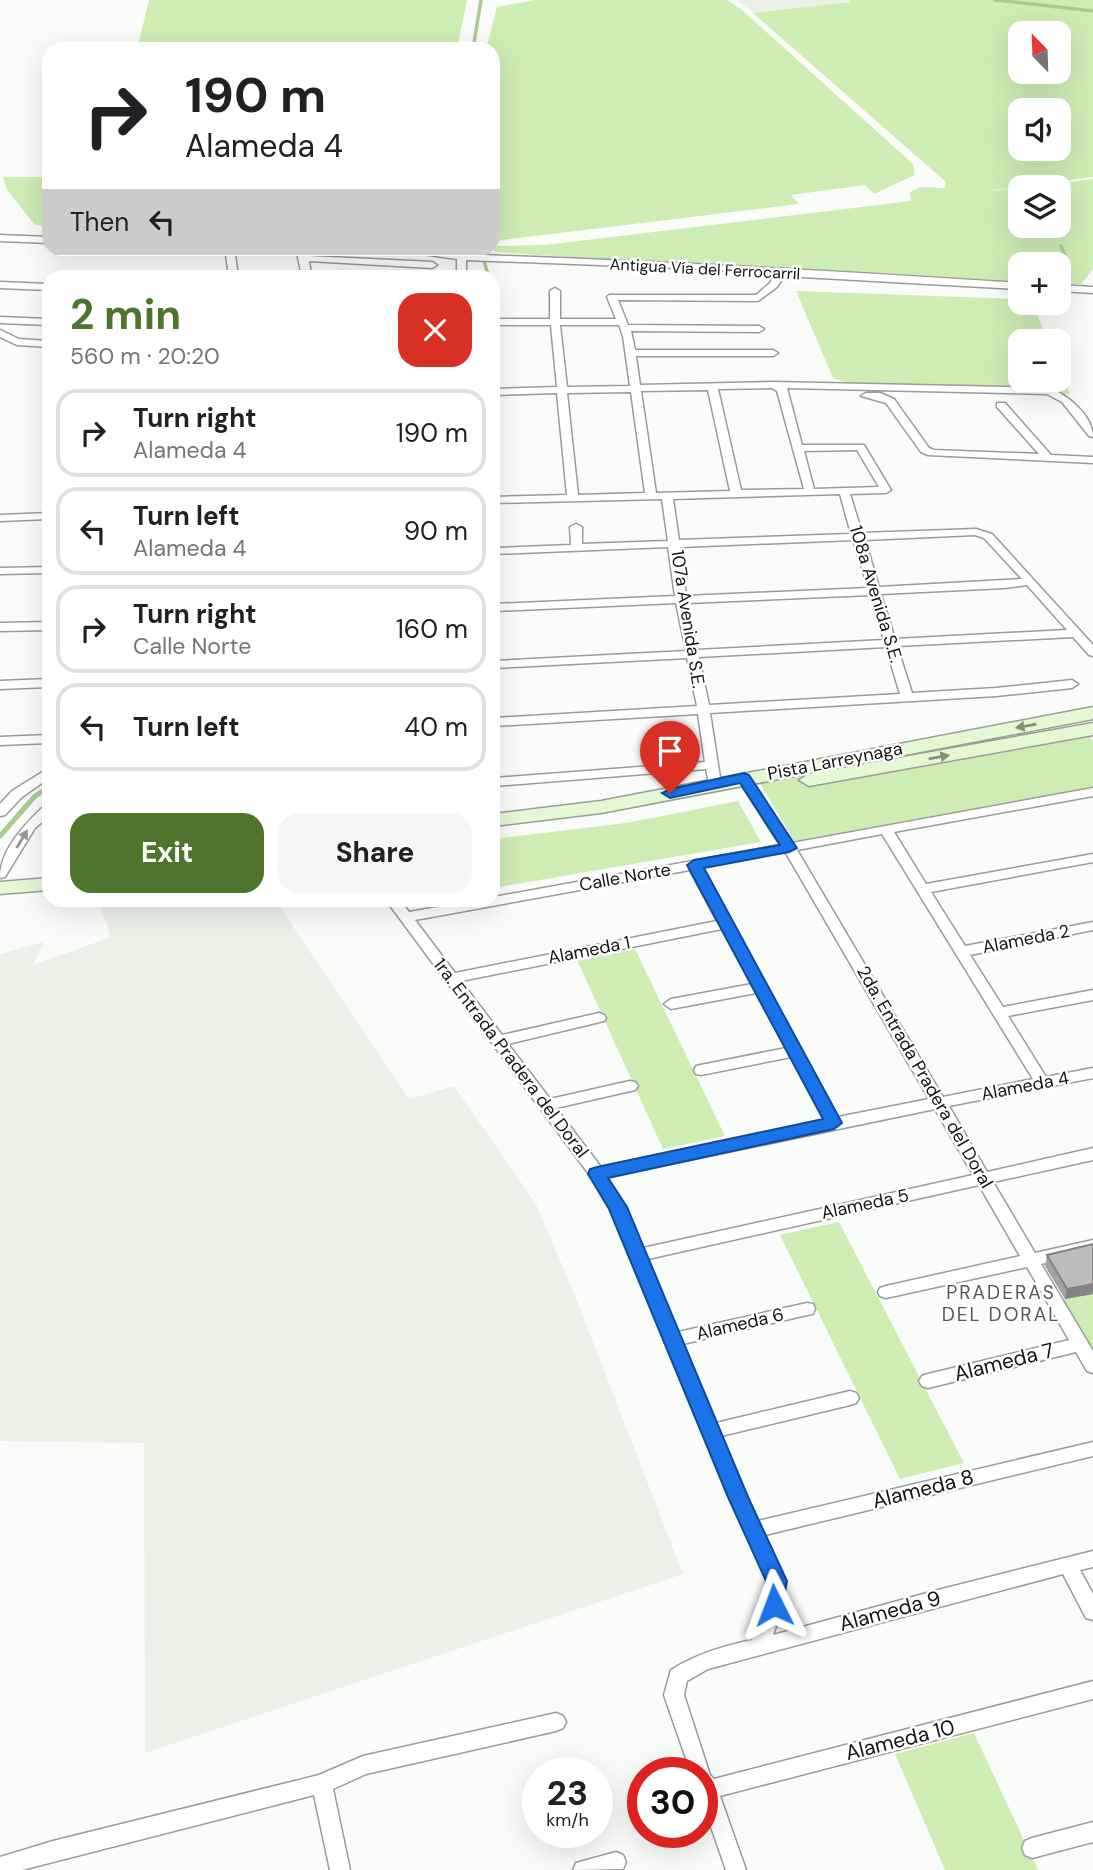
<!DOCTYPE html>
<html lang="en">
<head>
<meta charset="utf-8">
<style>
  body { margin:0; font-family:"DM Sans",sans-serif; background:#f6f6f6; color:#202124; height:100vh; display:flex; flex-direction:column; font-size:26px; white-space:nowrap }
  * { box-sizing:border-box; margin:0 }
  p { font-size:23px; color:#757577 }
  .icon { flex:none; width:38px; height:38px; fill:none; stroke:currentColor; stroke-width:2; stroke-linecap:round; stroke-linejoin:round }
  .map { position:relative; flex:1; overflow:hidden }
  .drawer { position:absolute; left:42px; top:270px; width:458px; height:637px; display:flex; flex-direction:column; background:#fff; border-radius:21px; box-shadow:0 7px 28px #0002 }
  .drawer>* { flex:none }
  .banner { position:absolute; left:42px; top:42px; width:458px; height:214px; border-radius:21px; box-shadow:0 7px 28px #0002; background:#fff; color:#202124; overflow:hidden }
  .needle { width:46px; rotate:337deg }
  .controls { position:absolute; left:1008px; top:21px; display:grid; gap:14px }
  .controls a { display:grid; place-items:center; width:63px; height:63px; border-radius:14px; background:#fff; box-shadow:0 7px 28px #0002; font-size:35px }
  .speed { position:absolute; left:522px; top:1757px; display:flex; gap:14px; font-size:35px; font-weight:700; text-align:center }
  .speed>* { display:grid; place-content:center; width:91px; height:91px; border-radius:50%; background:#fff; box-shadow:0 7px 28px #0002; line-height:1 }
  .speed small { font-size:18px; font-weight:400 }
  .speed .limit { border:10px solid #d22; background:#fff; color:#111 }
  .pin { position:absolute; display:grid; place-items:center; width:60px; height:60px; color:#fff; margin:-72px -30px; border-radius:50% 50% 50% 0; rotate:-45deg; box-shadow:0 0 7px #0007 }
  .pin .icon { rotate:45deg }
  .me { position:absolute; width:77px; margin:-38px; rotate:357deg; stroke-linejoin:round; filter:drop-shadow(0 0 5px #0008) }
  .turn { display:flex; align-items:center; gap:24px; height:147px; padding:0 28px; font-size:32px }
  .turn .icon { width:91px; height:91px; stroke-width:2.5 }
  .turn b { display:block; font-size:49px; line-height:60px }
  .then { display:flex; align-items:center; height:66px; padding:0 28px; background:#0003; gap:14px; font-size:26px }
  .round { display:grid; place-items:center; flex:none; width:74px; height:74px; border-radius:21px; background:#f6f6f6 }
  .summary { display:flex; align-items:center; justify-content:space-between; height:119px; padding:0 28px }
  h1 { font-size:42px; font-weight:700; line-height:52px; color:#4f742d }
  .action { display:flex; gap:14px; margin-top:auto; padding:14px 28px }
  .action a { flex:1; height:80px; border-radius:21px; background:#4f742d; color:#fff; font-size:28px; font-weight:700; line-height:80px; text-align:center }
  .action a+a { background:#f6f6f6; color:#202124 }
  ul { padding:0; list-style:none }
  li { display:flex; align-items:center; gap:21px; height:88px; margin:0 14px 10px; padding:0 14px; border:4px solid #e0e0e0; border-radius:21px }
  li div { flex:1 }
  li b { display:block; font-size:26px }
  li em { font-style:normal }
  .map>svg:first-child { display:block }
  .built { fill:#ecf1e8 }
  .green { fill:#cdedb5; fill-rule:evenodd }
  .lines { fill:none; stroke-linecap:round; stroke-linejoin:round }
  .stream-far1 { stroke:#aacb91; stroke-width:3.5 }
  .stream { stroke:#aacb91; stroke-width:5 }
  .street-casing { stroke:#9a9c99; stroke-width:3 }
  .secondary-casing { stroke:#9a9c99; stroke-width:3 }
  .street { fill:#fff; fill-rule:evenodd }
  .secondary { fill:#e5f8d4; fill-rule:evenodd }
  .wall { fill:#a1a3a0 }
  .shaded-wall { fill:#838482 }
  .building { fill:#bbbdba; stroke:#838482; stroke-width:2 }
  .oneway { fill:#86917d }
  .oneway2 { fill:#959595 }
  .route { fill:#1a73e8; stroke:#114b97; stroke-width:2 }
  .labels { text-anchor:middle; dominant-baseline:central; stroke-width:5; stroke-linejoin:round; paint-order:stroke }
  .far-street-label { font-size:16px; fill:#131413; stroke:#fff }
  .street-label { font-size:18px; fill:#131413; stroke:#fff }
  .neighbourhood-label { font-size:19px; letter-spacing:2px; fill:#565755; stroke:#fff }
  .near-street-label { font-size:21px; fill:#131413; stroke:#fff }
</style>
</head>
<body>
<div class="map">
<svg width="1093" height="1870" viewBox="0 0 1093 1870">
  <rect width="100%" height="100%" fill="#fafcf9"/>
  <path class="built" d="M738,0H849L851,2L753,13Z
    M119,900H275L409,1099L454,1086L536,1204L574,1293L683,1574L145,1753L144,1443L0,1441V954L44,942L33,965L111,937L99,903Z"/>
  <path class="green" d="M149,0H467L457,49H137Z
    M536,0H727L742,10L913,164L915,175L874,194L865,185L791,195L799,204L494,241V49H486L497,7Z
    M849,0H1093V177L987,191L1020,188V226H1059V187H1027L1093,179V269L1081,284L1059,283V264H1020V281L744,269L495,252L494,246L545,245L911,201L910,192L920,187L944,188L946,182L753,13L850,2ZM1020,33H1059V72H1020ZM1020,110H1059V149H1020Z
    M3,177H49V227L35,225L7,190Z
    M796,291L1020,299V303H1027L1037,315L1048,341H1020V380H1059V367L1070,394L857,387L833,378Z
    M1083,730L1093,740V787L794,841L759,782Z
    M738,801L761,842L494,888V839L626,823Z
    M635,949L725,1136L663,1149L577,960Z
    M839,1222L964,1463L900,1479L780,1235Z
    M1093,1294V1356L1059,1300Z
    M974,1733L1038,1870H945L895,1754Z"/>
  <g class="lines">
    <path class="stream-far1" d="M995,0L1093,11
      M473,49L481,0
      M1061,246L1069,266L1065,286
      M481,248L488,276"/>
    <path class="stream" d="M0,836L35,796L49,787"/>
    <defs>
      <path id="street" d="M0,235L49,237V243L0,241Z
        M225,248H234L238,276H229Z
        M299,248H307L308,256L432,262L437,265L432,268L309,261L311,276H302L298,258Z
        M381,248C423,248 465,255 507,256C679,262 849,272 1020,283V289L784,276L777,287L758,301L618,300L628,325L759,326L764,329L759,332L631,331L635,350H773L778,353L773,356H636L640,385L773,382L1049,388C1068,395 1093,416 1093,437L1089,436L1062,402L1047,394L787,388L802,445H864L891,490L886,493L850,494L862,533L976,529L992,534L1093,645V656L1089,655L1073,637L897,646L912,693L996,688L1072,680L1078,684L1072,688L996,696L710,713L721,784L715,788L709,784L706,769L494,786V778L705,762L698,714L494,726V718L697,706L687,658L494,668V661L686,651L676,603L494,611V604L675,596L668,547L494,554V548L571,545L570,527L576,524L582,527V544L668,541L662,499L494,503V497L567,495L557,393L494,395V389L557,387L551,325H494V319H550V291L555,288L560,291V319H616L607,297L609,295H756L770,283L775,275L705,269L466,260V276H457V259ZM560,325H619L623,336L630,386L567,387ZM772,388L777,391L804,489L741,490L718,389ZM708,390L730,491L656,493L641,391ZM631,392L645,493L578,495L567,393ZM857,450L879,487L814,489L804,451ZM840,494L851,534L679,540L673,499ZM975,535L984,538L1022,579L879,587L865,540ZM853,540L868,588L686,596L680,547ZM1027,585L1067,630L895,639L881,594L1004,588ZM870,595L884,640L697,650L687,603ZM886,647L900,694L709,705L699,657Z
        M0,282L49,284V290L0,288Z
        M1059,285L1093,287V293L1059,291Z
        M0,317L49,319V325L0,323Z
        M0,330L19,339L49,341V347L17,345L0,337Z
        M880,393L894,399L929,448L934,450L1039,454L997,407V403H1005L1051,455L1093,457V463L928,455L921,452L886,403L861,396L866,393Z
        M49,513V519L0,521V515Z
        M49,567V573L0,574V568Z
        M49,622V630L0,631V623Z
        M49,679V687L0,689V681Z
        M49,735V743L0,745V737Z
        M49,768V778L22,797L5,815L0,816V804L12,791Z
        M743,774L748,775L792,843L1093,788V796L894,832L926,884L1093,854V862L931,892L965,946L1093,922V930L970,955L1003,1007L1093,990V1000L1008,1016L1046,1077L1093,1068V1078L949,1106L987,1172L1093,1148V1160L993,1182L1035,1253L1093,1240V1252L1041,1264L1093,1351V1373L1087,1371L1076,1352L928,1388L922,1386L919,1381L922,1376L928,1374L1069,1340L1027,1267L886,1298L880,1296L878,1292L880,1288L886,1286L1020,1256L979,1185L648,1259L678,1332L807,1303L813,1304L815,1309L813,1314L807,1315L683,1344L716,1423L850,1391L856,1393L859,1398L856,1403L850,1405L721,1436L758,1521L1093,1442V1456L765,1535L786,1581L783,1605L773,1635L938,1590L1093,1551V1567L1080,1570L1093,1594V1620L1086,1618L1063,1574L708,1669L687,1681L684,1695L710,1775L714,1779L1093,1681V1699L720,1796L746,1870H726L702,1801V1773H691L664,1695L671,1670C696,1654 723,1646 752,1640L765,1605L768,1581L729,1497L611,1208L588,1173L386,900H400L409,912L478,900H494V897L780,845L737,778ZM882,834L1033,1079L943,1097L797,850ZM785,852L790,860L929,1099L838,1117L702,867ZM690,870L717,921L455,973L415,920ZM722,929L752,984L671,999L664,1004L671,1009L756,993L786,1048L696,1066L694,1070L696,1074L701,1075L791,1057L825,1120L601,1167L556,1108L635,1090L638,1086L635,1082L630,1081L550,1099L508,1044L604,1021L606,1018L604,1015L599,1013L502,1035L461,981ZM935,1109L973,1175L643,1248L626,1207L607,1177Z
        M49,805V816L35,828L5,877L0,878C0,850 24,825 44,806Z
        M556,1713L563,1716L566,1722L563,1728L556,1731L366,1774L333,1789L350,1870H330L314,1795L22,1870H0V1857L53,1841L319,1775L363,1756Z
        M1093,1822V1842L1032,1858L1025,1855L1022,1848L1025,1841L1032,1838Z
        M616,1852L623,1855L626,1862L623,1869L573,1870L576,1863Z"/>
      <path id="secondary" d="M1093,707V719L601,813L494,826V814L601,801Z
        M1093,723V735L809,786L799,780L809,774Z
        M49,878V890L0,894V882Z"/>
    </defs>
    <use href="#street" class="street-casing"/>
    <use href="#secondary" class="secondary-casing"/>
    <use href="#street" class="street"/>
    <use href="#secondary" class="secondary"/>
  </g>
  <path class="wall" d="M1093,1244V1294L1065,1299L1045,1266L1047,1255Z"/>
  <path class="shaded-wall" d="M1093,1284V1294L1065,1299L1067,1289Z"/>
  <path class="building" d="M1093,1244V1284L1067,1289L1047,1255Z"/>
  <defs><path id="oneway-solid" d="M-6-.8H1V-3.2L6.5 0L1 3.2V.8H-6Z" transform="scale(1.75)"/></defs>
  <g class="oneway">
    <use href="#oneway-solid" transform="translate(1026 726) rotate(170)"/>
    <use href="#oneway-solid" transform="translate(939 757) rotate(-10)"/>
  </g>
  <use class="oneway2" href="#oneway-solid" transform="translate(22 839) rotate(-59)"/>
  <path class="route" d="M744,773L749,775L797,848L789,852L704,868L842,1123L834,1129L608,1178L627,1207L748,1497L787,1581L781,1611L774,1614L766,1611L763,1605L766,1581L728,1497L609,1209L588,1174L590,1169L597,1167L823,1119L687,865L694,860L780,845L740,783L670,798L662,793L670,789Z"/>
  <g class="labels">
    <g class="far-street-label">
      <text transform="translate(705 269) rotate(3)">Antigua Vía del Ferrocarril</text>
    </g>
    <g class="street-label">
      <text transform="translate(876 594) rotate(73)">108a Avenida S.E.</text>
      <text transform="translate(688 619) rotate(81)">107a Avenida S.E.</text>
      <text transform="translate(835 761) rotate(-11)">Pista Larreynaga</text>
      <text transform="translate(625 877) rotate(-10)">Calle Norte</text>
      <text transform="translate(1026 939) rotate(-11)">Alameda 2</text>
      <text transform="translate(589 950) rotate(-11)">Alameda 1</text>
      <text transform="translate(511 1058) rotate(53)">1ra. Entrada Pradera del Doral</text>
      <text transform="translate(925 1077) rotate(60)">2da. Entrada Pradera del Doral</text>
      <text transform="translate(1025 1086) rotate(-11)">Alameda 4</text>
      <text transform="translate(865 1204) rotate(-12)">Alameda 5</text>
      <text transform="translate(740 1324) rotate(-13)">Alameda 6</text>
    </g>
    <g class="neighbourhood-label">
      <text x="1001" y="1292">PRADERAS<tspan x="1001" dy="22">DEL DORAL</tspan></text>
    </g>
    <g class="near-street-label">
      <text transform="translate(1004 1362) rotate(-14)">Alameda 7</text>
      <text transform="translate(923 1489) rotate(-14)">Alameda 8</text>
      <text transform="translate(890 1611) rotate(-15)">Alameda 9</text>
      <text transform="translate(900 1740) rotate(-14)">Alameda 10</text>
    </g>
  </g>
</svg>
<div class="controls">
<a><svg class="needle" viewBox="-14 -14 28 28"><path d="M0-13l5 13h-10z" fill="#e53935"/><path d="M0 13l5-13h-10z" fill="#757577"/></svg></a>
<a><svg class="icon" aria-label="sound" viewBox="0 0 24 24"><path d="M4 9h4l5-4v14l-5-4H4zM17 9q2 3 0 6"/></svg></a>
<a><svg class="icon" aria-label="layers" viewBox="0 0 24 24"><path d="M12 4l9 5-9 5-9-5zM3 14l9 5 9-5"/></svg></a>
<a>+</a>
<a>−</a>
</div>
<div class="speed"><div>23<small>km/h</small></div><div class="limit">30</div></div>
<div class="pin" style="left:670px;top:793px;background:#d93025"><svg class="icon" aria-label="arrive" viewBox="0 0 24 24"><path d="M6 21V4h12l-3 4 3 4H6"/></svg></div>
<svg class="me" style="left:774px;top:1605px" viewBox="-20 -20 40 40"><path d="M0-17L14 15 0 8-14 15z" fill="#1a73e8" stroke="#fff" stroke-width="4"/></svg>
<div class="banner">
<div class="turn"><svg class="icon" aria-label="right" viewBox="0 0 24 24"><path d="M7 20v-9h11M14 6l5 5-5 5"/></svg><div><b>190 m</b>Alameda 4</div></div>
<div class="then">Then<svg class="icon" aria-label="left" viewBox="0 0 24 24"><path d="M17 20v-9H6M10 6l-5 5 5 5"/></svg></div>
</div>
<section class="drawer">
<div class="summary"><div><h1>2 min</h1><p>560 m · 20:20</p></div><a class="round" style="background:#d93025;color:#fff"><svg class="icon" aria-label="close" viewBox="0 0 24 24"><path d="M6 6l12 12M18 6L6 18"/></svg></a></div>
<ul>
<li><svg class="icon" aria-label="right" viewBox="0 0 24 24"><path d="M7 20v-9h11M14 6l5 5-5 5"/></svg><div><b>Turn right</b><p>Alameda 4</p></div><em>190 m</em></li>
<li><svg class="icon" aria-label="left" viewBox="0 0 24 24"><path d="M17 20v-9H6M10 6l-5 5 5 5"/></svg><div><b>Turn left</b><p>Alameda 4</p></div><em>90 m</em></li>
<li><svg class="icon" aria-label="right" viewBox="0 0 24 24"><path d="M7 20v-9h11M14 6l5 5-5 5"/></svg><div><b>Turn right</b><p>Calle Norte</p></div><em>160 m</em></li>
<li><svg class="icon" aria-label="left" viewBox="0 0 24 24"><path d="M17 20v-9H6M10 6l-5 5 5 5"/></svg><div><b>Turn left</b></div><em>40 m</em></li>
</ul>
<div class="action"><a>Exit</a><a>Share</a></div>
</section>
</div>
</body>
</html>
